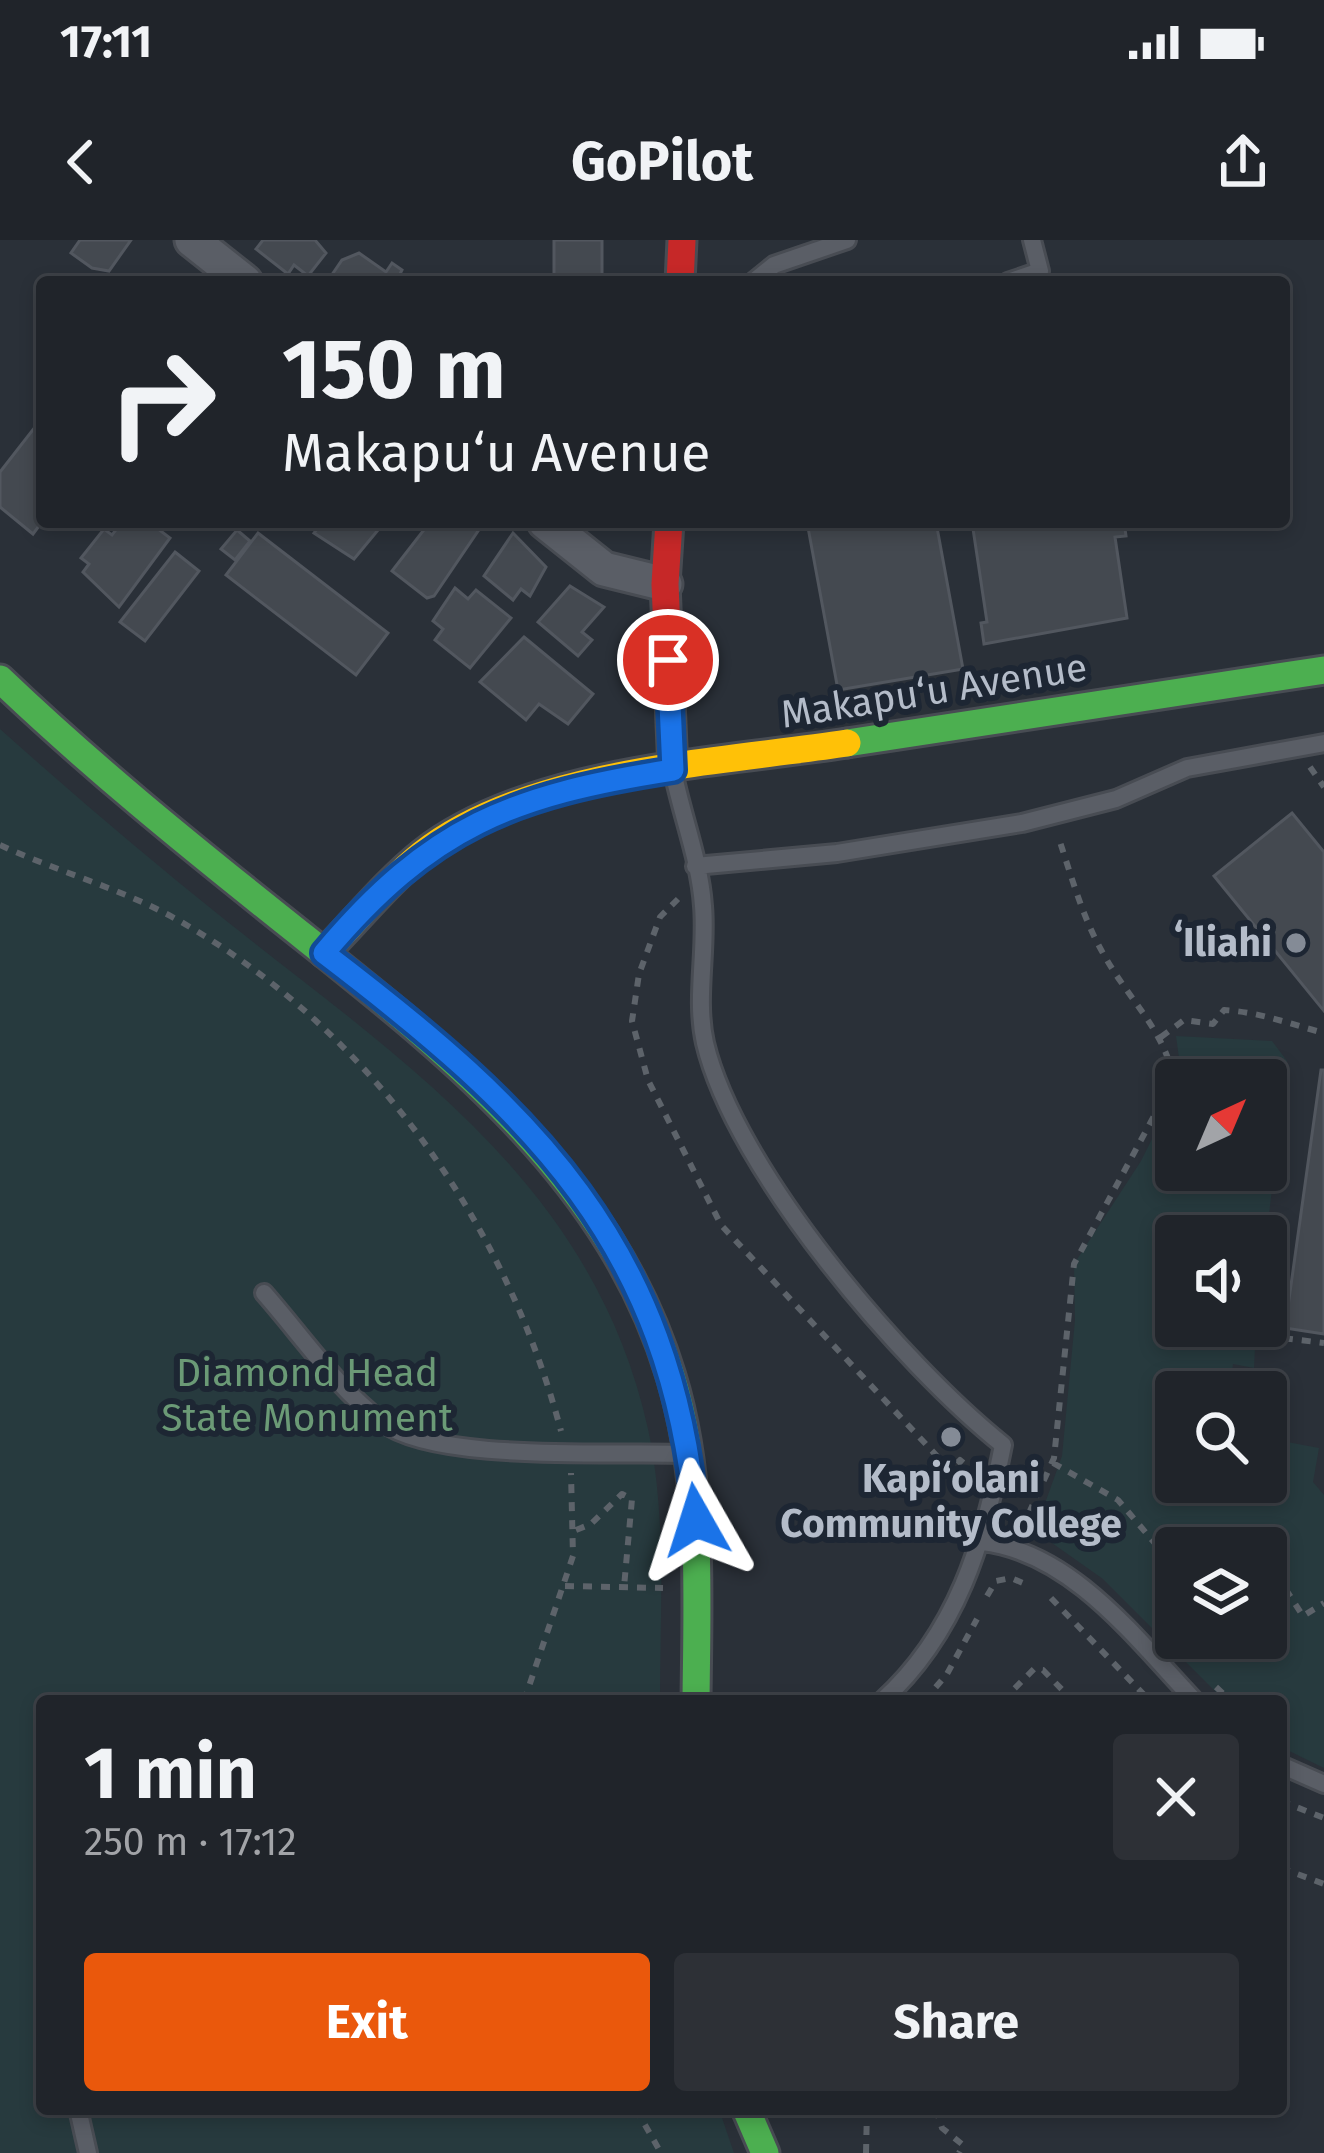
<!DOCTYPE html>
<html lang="en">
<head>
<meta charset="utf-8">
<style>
  body { margin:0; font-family:"Fira Sans",sans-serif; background:#2d3036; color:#f1f3f6; height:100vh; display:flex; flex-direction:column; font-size:45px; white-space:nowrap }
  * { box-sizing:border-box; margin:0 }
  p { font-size:39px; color:#a2a4a8 }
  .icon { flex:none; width:66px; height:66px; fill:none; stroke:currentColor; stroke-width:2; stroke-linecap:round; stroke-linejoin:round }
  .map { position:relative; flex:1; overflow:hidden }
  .sheet { position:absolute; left:36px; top:1455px; width:1251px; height:420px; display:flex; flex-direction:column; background:#20242a; border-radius:12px; box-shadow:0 6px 18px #0003,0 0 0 3px #3d4147 }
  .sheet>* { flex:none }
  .banner { position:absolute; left:36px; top:36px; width:1254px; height:252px; border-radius:12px; box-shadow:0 6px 18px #0003,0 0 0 3px #3d4147; background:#20242a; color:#f1f3f6; overflow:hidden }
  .needle { width:78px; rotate:44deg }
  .tools { position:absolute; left:1155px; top:819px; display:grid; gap:24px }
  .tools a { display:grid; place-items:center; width:132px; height:132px; border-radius:12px; background:#20242a; box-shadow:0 6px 18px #0003,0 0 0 3px #3d4147; font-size:60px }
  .pin { position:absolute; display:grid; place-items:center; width:102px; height:102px; color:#fff; margin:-51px; border:6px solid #fff; border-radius:50%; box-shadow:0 3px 12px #0007 }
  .me { position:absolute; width:132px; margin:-66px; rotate:354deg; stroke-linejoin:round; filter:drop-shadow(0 0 9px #0008) }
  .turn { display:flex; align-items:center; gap:42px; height:252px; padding:0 48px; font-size:54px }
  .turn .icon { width:156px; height:156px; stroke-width:2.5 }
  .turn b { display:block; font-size:84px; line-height:102px }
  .round { display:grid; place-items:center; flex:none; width:126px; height:126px; border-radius:12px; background:#2d3036 }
  .headline { display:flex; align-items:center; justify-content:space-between; height:204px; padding:0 48px }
  h1 { font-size:72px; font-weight:700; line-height:90px }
  .cta { display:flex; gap:24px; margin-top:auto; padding:24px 48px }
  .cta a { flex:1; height:138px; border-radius:12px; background:#ea580c; color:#fff; font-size:48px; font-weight:700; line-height:138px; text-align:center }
  .cta a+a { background:#2d3036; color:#f1f3f6 }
  .status { display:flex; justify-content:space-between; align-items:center; height:84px; padding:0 60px; background:#20242a; direction:ltr }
  .status svg { height:33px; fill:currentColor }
  header { display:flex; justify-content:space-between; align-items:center; height:156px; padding:0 48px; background:#20242a; font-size:54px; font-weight:700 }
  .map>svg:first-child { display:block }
  .green { fill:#273a3e; fill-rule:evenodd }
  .building { fill:#444950; stroke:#52575f; stroke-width:3 }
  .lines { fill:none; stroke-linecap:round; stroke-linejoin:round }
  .lane-casing { stroke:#484c53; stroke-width:22 }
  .street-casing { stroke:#484c53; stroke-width:39 }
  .fast-casing { stroke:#484c53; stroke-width:33 }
  .slow-casing { stroke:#484c53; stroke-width:33 }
  .jam-casing { stroke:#484c53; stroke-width:33 }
  .path { stroke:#5d636a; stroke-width:6; stroke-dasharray:9 9; stroke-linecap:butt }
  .lane { stroke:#5a5e66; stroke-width:16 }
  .street { stroke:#5a5e66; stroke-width:33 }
  .fast { stroke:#4caf50; stroke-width:27 }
  .slow { stroke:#ffc107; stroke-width:27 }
  .jam { stroke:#c62828; stroke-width:27 }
  .route-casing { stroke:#114b97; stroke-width:30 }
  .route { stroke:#1a73e8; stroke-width:21 }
  .poi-dot { fill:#848b96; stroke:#1d2633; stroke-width:4.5 }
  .labels { text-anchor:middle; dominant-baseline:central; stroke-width:12; stroke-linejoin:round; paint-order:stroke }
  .street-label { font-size:39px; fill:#b4bcc9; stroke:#1d2633 }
  .poi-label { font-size:39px; font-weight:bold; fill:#b4bcc9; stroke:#1d2633; text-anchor:end }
  .park-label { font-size:39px; fill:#6b9a76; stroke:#1d2633 }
</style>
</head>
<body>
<div class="status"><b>17:11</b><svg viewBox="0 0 49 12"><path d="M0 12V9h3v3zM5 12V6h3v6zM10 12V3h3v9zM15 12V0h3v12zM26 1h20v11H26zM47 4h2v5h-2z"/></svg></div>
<header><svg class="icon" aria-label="back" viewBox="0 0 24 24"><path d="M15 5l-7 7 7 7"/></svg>GoPilot<svg class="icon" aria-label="share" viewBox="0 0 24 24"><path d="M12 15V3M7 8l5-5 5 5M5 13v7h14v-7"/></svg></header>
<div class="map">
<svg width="1324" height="1913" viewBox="0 0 1324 1913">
  <rect width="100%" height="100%" fill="#2a3038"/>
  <path class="green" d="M0,489C75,556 151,621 229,683C410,826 595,949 648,1189C667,1277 660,1371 660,1461H42V1869H719L734,1913H0Z
    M1176,796L1272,801L1287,821L1266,1000L1176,996V1086H1256L1254,1128L1233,1124L1229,1152H1176V1242H1266V1198L1319,1208L1313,1242L1324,1255V1528L1281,1507V1461H1225L1103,1339L1035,1291L1062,1216L1075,1080L1074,1024L1141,921L1176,851V930H1266V840H1182ZM1176,1308H1266V1398H1176Z"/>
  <path class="building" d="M80,0H131L109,31L92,28L71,13Z
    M263,0H315L326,13L308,36L294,25L288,34L256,9Z
    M554,0H602V42H554Z
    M359,13L386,32L392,23L402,30L396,42H327L342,20Z
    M42,178V282L33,294L0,267V232Z
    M122,282H149L170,298L119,367L83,332L89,324L81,318L104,289L112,295Z
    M322,282H380L383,284L354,319L314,293Z
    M430,282H466L478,291L434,356L427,358L392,331Z
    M807,282H936L963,429L838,450Z
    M972,282H1124L1126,296L1115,297L1127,378L984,404L981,383L987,382Z
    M237,290L250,301L235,320L221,309Z
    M258,293L388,393L356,435L226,335Z
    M513,293L546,327L530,356L521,349L513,360L484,336Z
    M175,312L199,331L145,401L120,382Z
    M570,346L604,367L582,392L592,400L578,416L538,382Z
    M455,348L468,359L476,350L511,378L470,428L435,400L443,389L433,381Z
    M524,397L593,454L568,484L539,464L526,480L480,442Z
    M1292,573L1324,612V771L1214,636Z
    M1321,830H1324V1094L1285,1088Z"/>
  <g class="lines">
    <defs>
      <path id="lane" d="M753,42L774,25L847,0
        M1008,42L1040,31L1032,0
        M673,531C682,576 700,621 703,666C707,711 695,759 705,803C735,930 902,1124 1003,1205C984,1302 957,1393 882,1461
        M695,626L837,613L1022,583L1116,559L1187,528L1324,503
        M264,1053C301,1095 337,1148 382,1182C435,1223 615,1211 688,1214
        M982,1302C1072,1312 1136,1399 1195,1461
        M1281,1525L1324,1544
        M78,1869L88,1913"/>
      <path id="street" d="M192,0L245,42
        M545,282L604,329L665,344"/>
      <path id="fast" d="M0,439C90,525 186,603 284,681C443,808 609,933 671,1136C703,1240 697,1353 696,1461
        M847,503L1324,430
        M746,1869L765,1913"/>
      <path id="slow" d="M324,713C356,681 386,643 422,614C528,530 717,523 847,503"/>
      <path id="jam" d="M680,42L682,0
        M669,282L665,344L673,530"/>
    </defs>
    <use href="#lane" class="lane-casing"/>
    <use href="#street" class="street-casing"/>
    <use href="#fast" class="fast-casing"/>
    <use href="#slow" class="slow-casing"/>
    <use href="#jam" class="jam-casing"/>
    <path class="path" d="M1310,527L1324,547
      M0,605C58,632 120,648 176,679C368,787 505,980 561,1191
      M678,659L660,677L639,734L632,781L648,840L721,985L950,1230L960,1220L972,1230
      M1161,797L1184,780L1213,784L1224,770C1259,772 1290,784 1324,793
      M1266,1096L1324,1103
      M1053,1223L1118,1260L1176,1328
      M1029,1288L1024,1284L1054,1218L1074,1024L1174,839C1163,788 1129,760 1104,715C1083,679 1072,638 1059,599
      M576,1290L591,1284L622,1254L632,1259L624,1347
      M1253,1308H1259
      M1266,1319L1303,1376L1324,1363
      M565,1346L663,1348
      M987,1356L996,1341L1011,1338L1030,1346
      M1051,1358L1150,1461
      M1216,1447L1231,1461
      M524,1461L573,1316L571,1233
      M924,1461L947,1434L977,1379
      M1002,1461L1034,1429L1043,1430L1073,1461
      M1281,1561L1324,1578
      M1281,1628L1324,1644
      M636,1869L661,1913
      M936,1869L942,1888L963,1905L959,1913
      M866,1913L867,1869"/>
    <use href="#lane" class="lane"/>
    <use href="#street" class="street"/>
    <use href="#fast" class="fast"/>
    <use href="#slow" class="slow"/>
    <use href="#jam" class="jam"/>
  </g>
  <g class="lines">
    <defs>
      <path id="route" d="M668,420L673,530C512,555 431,586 324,713C533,872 671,1004 696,1280"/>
    </defs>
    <use href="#route" class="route-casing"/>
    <use href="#route" class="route"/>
  </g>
  <g class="poi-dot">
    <circle cx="1296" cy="703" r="12"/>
    <circle cx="951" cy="1197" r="12"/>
  </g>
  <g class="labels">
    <g class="street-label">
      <text transform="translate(934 451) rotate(-9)">Makapu‘u Avenue</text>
    </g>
    <g class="poi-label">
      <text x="1272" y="703">ʻIliahi</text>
      <text x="951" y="1239" text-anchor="middle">Kapi‘olani<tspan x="951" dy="45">Community College</tspan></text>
    </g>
    <g class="park-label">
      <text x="307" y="1133">Diamond Head<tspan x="307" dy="45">State Monument</tspan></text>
    </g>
  </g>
</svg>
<div class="tools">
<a><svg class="needle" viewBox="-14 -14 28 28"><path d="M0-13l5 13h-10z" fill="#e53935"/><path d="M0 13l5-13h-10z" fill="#a2a4a8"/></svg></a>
<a><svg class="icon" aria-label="sound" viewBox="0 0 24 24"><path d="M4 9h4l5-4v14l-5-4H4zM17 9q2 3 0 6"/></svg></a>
<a><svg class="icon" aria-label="search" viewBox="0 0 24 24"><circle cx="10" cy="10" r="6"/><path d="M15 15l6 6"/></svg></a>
<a><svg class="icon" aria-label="layers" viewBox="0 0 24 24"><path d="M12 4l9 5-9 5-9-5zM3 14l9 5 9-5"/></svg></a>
</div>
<div class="pin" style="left:668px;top:420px;background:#d93025"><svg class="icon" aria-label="arrive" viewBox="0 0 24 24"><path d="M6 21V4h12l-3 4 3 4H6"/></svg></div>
<svg class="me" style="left:696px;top:1280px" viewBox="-20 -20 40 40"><path d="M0-17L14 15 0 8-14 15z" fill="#1a73e8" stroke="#fff" stroke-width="4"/></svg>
<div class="banner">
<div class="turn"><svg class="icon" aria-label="right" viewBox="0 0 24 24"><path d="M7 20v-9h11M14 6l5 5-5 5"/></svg><div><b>150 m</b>Makapu‘u Avenue</div></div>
</div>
<section class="sheet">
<div class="headline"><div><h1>1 min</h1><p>250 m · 17:12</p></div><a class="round"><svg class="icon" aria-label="close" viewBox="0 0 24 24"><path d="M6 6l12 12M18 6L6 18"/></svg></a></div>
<div class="cta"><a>Exit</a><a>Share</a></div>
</section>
</div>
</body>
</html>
